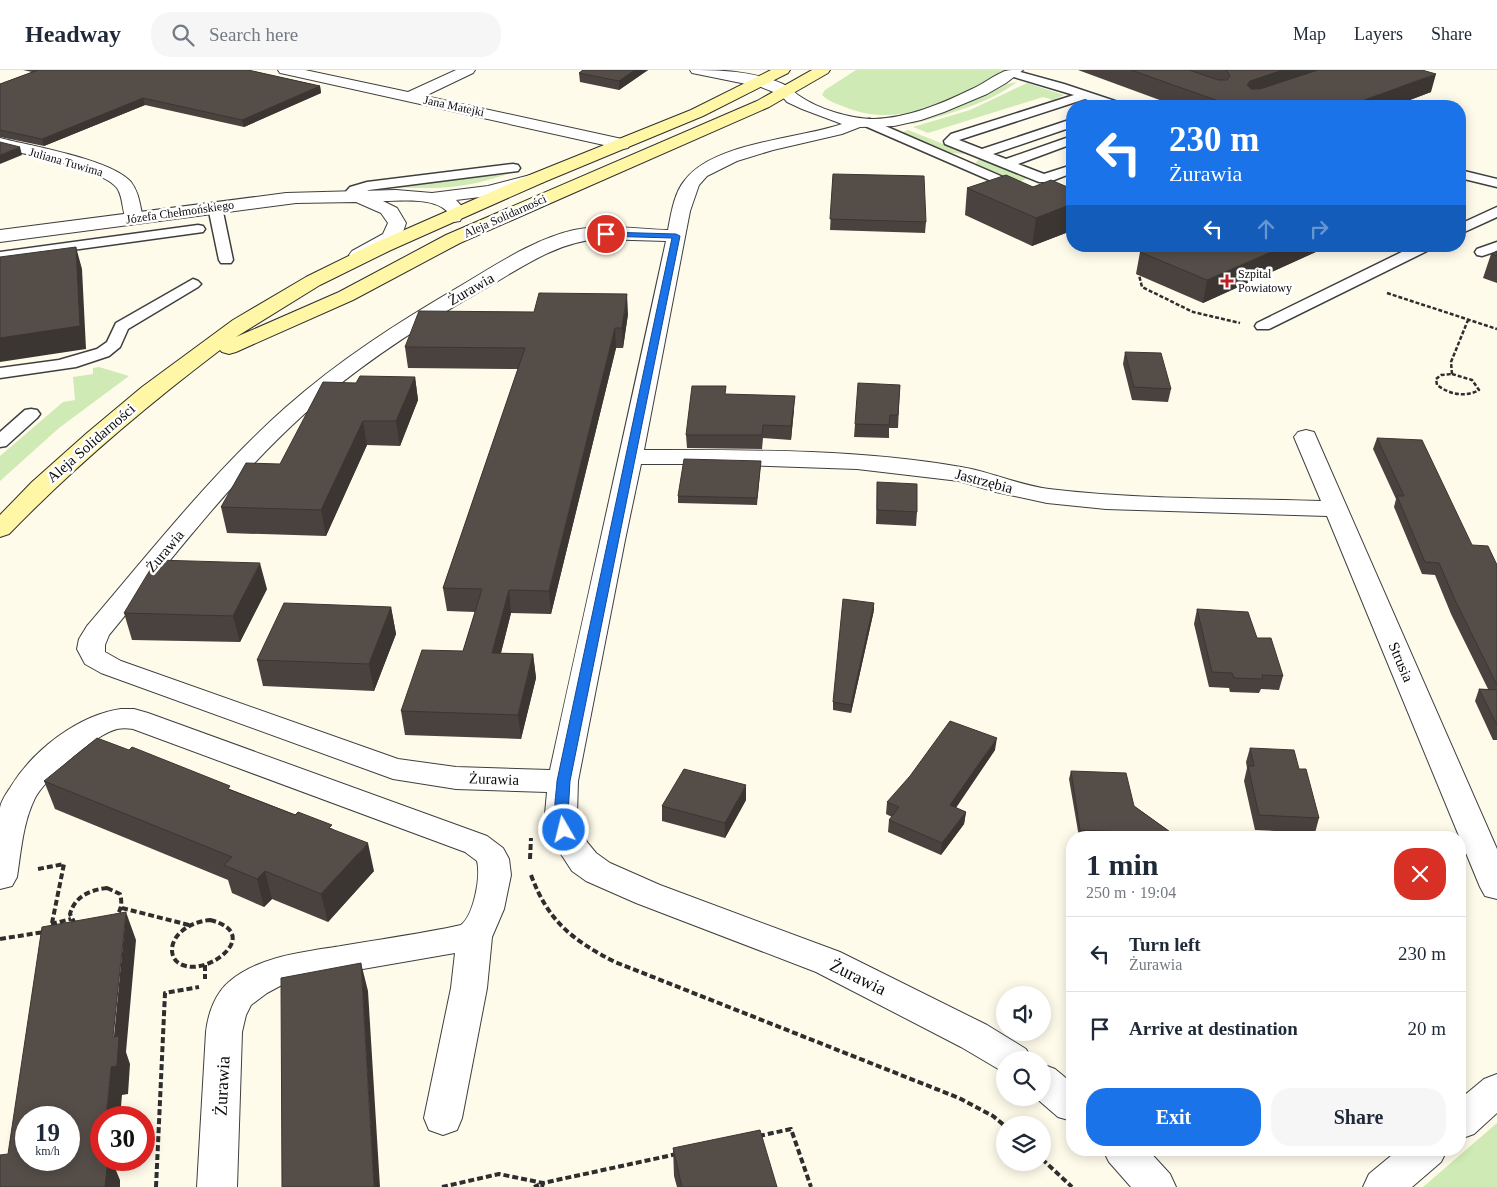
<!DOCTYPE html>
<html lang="en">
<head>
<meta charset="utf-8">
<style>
  body { margin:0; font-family:Georgia,serif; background:#f6f6f7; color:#1f2937; height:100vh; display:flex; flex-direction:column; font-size:19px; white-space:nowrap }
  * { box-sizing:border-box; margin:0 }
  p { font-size:16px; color:#747a83 }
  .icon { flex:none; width:28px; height:28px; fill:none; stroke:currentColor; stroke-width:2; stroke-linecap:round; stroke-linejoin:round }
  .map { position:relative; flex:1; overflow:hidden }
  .panel { position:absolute; left:1066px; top:761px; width:400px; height:325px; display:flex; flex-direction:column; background:#fff; border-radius:20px; box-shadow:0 2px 12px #0003 }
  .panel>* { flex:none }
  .banner { position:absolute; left:1066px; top:30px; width:400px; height:152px; border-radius:20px; box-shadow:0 2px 12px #0003; background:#1a73e8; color:#fff; overflow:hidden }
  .buttons { position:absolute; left:996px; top:916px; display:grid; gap:10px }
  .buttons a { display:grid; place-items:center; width:55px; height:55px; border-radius:50%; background:#fff; box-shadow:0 2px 12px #0003; font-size:25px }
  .speed { position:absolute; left:15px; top:1036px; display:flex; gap:10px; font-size:25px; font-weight:700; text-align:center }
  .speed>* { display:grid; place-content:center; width:65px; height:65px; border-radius:50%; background:#fff; box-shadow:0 2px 12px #0003; line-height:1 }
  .speed small { font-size:12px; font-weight:400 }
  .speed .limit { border:8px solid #d22; background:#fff; color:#111 }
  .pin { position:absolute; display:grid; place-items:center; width:42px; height:42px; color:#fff; margin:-21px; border:2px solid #fff; border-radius:50%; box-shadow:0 1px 5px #0007 }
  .me { position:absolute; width:55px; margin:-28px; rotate:352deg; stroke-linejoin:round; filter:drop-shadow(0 0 4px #0008) }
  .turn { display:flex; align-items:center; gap:18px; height:105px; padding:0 20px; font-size:22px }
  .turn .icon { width:65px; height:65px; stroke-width:2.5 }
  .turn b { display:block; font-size:35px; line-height:42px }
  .lanes { display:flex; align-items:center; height:48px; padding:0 20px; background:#0003; justify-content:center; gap:25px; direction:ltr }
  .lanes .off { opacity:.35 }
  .round { display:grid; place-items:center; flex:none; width:52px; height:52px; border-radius:20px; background:#f6f6f7 }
  .overview { display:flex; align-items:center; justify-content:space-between; height:85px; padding:0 20px }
  h1 { font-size:30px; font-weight:600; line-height:38px }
  .button { display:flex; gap:10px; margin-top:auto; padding:10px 20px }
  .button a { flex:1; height:58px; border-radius:20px; background:#1a73e8; color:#fff; font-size:20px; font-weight:600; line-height:58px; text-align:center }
  .button a+a { background:#f6f6f7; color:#1f2937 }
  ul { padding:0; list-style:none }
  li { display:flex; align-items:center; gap:15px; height:75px; padding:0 20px; border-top:1px solid #e0e1e3 }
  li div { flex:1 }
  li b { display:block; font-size:19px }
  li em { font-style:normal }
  header { display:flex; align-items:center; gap:30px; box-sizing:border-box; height:70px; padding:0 25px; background:#fff; border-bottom:1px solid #e0e1e3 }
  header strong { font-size:24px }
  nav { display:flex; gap:28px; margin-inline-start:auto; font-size:18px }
  .search { width:350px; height:45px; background:#f6f6f7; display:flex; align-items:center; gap:12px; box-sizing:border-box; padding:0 18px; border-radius:20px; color:#747a83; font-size:19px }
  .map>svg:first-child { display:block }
  .green { fill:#cfeab4 }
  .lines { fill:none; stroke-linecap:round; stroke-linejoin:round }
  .service-casing { stroke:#3f3f3f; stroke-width:3 }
  .minor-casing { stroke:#3f3f3f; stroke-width:2 }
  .tertiary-casing { stroke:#3f3f3f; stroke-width:2 }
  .secondary-casing { stroke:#2e2e2e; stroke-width:2 }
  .path-far1 { stroke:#2e2e2e; stroke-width:2.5; stroke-dasharray:4 2; stroke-linecap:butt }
  .path { stroke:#2e2e2e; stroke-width:4; stroke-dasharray:6 3; stroke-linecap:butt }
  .service { fill:#fff; fill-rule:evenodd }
  .minor { fill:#fff; fill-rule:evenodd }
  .tertiary { fill:#fff; fill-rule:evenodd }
  .secondary { fill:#fff7a6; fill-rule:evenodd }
  .wall { fill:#49423e }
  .shaded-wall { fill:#3c3632 }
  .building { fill:#554d48; stroke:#3c3632; fill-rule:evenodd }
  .route { fill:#1a73e8; stroke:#114b97 }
  .poi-dot { fill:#c11f24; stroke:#fff; stroke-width:2 }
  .labels { text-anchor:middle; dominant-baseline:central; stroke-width:5; stroke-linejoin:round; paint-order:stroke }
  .far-street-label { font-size:12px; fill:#0c0c0c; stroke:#fff }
  .far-poi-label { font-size:12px; fill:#0c0c0c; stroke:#fff; text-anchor:start }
  .street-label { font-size:15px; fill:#0c0c0c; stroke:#fff }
  .near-street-label { font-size:18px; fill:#0c0c0c; stroke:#fff }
</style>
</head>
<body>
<header>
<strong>Headway</strong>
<div class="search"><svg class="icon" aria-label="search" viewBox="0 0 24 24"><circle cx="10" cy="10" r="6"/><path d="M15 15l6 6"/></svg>Search here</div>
<nav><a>Map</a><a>Layers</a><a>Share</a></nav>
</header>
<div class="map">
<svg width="1497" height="1117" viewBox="0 0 1497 1117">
  <rect width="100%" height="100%" fill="#fffbeb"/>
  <path class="green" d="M856,0H1007C961,29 898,60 845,37C837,34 828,31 822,25L825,20Z
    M1017,12C988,34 948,44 913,54L906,53L962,35L1007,14Z
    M1027,13L1064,25L1053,30L1043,27L928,63L913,57L970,40Z
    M908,60L968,84L949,83L901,63Z
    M980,89L1028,108L1019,112L977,95L976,92Z
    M524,98C473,118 442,120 388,117Z
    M99,297L129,306L59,358L0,411V386L63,332L75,330L73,307L93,304V298Z
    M1497,1053V1117H1423Z"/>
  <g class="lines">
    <defs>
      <path id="service" d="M1013,0L1064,14L1121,33L1123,36H1106L1085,29L959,70L982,79L1072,49V57L993,84L1006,89L1072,66V74L1018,94L1044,104L1072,95V103L1049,112H1039L945,74L944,71L951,64L1074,25L1007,5L1005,3L1007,1Z
        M869,49L1072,137V146L865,56L863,53Z
        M513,94L518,95L520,98L518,101L369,120L349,130L342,126L350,117L367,112Z
        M1460,100L1497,109V117L1460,108Z
        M215,133L222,137L233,190L231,193H221L219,190L208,137Z
        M1497,137V147L1460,164V154Z
        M198,155L203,156L205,159L203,162L0,190V182Z
        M1497,172V181L1482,186L1477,185L1475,182L1477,179Z
        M1414,176H1433L1431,179L1269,259H1257L1255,256L1257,253Z
        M193,209L198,211L201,214L198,217L128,259L120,277L109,286L76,297L0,308V298L59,290L97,279L107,272L116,253Z
        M31,339L37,340L40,344L37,348L6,376L0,377V362L25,340Z"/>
      <path id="minor" d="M278,0H305L408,22L456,0H475L473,3L425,26L622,69L628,70L630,74L628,78L622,79L285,4L280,3Z
        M690,0C721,0 753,1 783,14C789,17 793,21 798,25C818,39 850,49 874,49C908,48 941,34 972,19C983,14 993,6 1005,1C1010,0 1018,0 1023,0L1006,13L987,24L944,42L921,50L894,56L860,57L842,64L773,80L737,91L707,106L699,115L690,141L644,380C750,380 857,379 961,397C991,402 1019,415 1049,419C1139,430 1231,428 1321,431L1294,367L1298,362L1306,360L1314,362L1497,779V829L1485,826L1480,817L1327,446L1106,439L1047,433L996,422L959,411L857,399L713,394H641L625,470L578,711L577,744L581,760L587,772L596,783L610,793L660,815L840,882L987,955L1026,979L1032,990H1005V1003L961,977L816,902L636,833L586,811L572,801L557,778L549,760L545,744L547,722L456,719L393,709L101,603L85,594L77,579L79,569L87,556C151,481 212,403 285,338C339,290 400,251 462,215C496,195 534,169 574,160C605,154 637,159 668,160C671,144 674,123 685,110C714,72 799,69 842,54L802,39L787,32L781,25L761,17L697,4L692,3ZM599,169L666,171C628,348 588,523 550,700L456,697L398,689L121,591L105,582V575L109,565C171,490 229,413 301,347C357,296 421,255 486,218C522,197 557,172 599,169Z
        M0,68C30,76 111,89 131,112C139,122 140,136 143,148L140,152L134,153L128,152C121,142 124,128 117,118C103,99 25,84 0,78Z
        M121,639H134L148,643L487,766L503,778L509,789L511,805L504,839L492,867L487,918L462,1048L457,1060L443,1065L429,1060L424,1048L451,918L455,883L311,908L280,916L267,923L251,935L246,945L242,962L237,1117H197L206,962C208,944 215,923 230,911C260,886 304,882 341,876C381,869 421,864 461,855C474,845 481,806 477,791L465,782L133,659C127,658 122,658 117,659C94,665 46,708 35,728C23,752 21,781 17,807L12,816L0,819C0,793 0,764 0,738C1,731 6,724 10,718C32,681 78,645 121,639Z
        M1042,994L1055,999L1072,1013V1051L1058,1047L1036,1028H1042Z
        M1497,1004V1043L1474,1064L1460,1069V1029L1484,1009Z
        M1103,1080H1148L1170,1104L1176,1117H1131L1109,1092Z
        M1398,1080H1447L1441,1092L1412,1117H1363L1369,1104Z"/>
      <path id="tertiary" d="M538,103L544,104L547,108L544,112L488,126L456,130L465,140L460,151L454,152L448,151L445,147L447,141C432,127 402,131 383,131L397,138L406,153C404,159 402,167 397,171C387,179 364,192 352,189L349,185L352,181L383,164L388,153L381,143L356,132L296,133L0,172V160L286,123L396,120L432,123L488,116Z"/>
      <path id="secondary" d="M771,0H790L788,3L703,46L544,112L391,180L320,215L236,267L339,222L446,165L757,31L812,0H830L828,3L769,37L460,173L353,230L236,282L229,284L222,282L220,280C145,337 74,397 9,464L0,467V445L32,412L87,363L142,317L233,250L306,207L377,172L532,104L691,40Z"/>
    </defs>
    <use href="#service" class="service-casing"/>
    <use href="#minor" class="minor-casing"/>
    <use href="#tertiary" class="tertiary-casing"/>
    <use href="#secondary" class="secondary-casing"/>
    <path class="path-far1" d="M1138,201L1142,217L1193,242L1240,253
      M1387,223L1497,259
      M1452,304L1472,310L1479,320C1465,328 1449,324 1437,315L1436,309L1441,305Z
      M1452,304L1451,292L1468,250"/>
    <path class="path" d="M530,789L531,768
      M38,799L64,794L52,853
      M531,805C548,851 572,870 615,892L959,1028L993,1046L1005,1056
      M107,818L120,824C128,852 96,859 75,854L70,844C75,826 90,820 107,818Z
      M122,838L189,855
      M210,850C262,863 212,903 186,896C167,892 169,871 182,861C190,854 200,851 210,850Z
      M51,854L71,849
      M0,869L44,862
      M205,895V909
      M759,1066L791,1059L811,1117
      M1042,1089L1072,1117
      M156,1117L165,923L199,917
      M442,1117L499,1104L543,1113L534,1117
      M542,1117L543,1113L677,1084"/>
    <use href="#service" class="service"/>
    <use href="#minor" class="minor"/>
    <use href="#tertiary" class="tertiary"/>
    <use href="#secondary" class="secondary"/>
  </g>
  <path class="wall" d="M23,0H248L320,16L321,23L244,57L145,35L44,76L0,67V14L32,2Z
    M583,0H648L619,20L580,12L579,3Z
    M1078,0H1422L1431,22L1394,36H1176Z
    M1072,103V158H1071V161L1032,176L965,145L967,118L1066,116L1067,104Z
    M833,104L926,152L925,163L830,160Z
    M1329,176L1203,233L1136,204L1140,182Z
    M1497,181V213L1483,208L1491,184Z
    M628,244L623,278H616L551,544L511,543L501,583L533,584L536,608L521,669L405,665L401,641L463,581L475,542L447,541L443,518L518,299L408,298L405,277Z
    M1125,282L1171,319L1168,332L1132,330L1123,294Z
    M415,307L418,330L400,376L367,375L326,466L227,463L221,437L280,394L356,313Z
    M900,315L898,358H889V368L854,367L855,354Z
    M726,324L794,339L791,370L763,368L762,379L687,378L686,365Z
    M1377,368L1472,475L1497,495V670H1493L1475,631L1479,619H1488L1451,544L1435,505L1422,504L1394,437L1396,429L1373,379Z
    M761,391L757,435L678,433V426Z
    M877,412L917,442L916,456L876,454Z
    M267,519L240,572L132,570L124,543Z
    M391,537L396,564L374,621L263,616L257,590Z
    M1197,539L1257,568L1283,606L1279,620L1261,619L1259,623L1230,622L1229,618L1209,617L1194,554Z
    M874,540L851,643L833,640V632Z
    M1250,678L1299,699L1319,748L1315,763L1255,760L1244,711L1247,698L1246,692Z
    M129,680L333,759L374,801L328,852L272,829L264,837L232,823L228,810L55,739L44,711Z
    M995,680L956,738L966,742L964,754L941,785L888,762L889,750L892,747L886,744L887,732Z
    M1071,701L1134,736L1173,764V768L1079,767L1069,709Z
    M746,730L725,768L662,751V736Z
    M673,1078L777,1117H677L674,1106Z"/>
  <path class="shaded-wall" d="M635,0H648L619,20V11Z
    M1283,0H1335L1246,29L1247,15L1250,11Z
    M1436,4L1431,22L1394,36H1348Z
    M320,16L321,23L244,57L242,50Z
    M143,28L145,35L44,76L42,69Z
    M20,77L22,85L0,94V85Z
    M1072,132V158H1071V161L1032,176L1036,148Z
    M1285,176H1329L1203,233L1207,210Z
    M76,177L82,199L86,279L0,292V268Z
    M627,224L628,244L623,278L622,258Z
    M615,258L616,278L551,544L549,521Z
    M415,307L418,330L400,376L396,351Z
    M795,326L794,339L791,370V356Z
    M363,351L367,375L326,466L321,440Z
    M260,493L267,519L240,572L233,546Z
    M509,520L511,543L495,606L492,583Z
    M874,533V540L851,643V635Z
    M391,537L396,564L374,621L369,594Z
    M533,584L536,608L521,669L518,645Z
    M997,668L995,680L949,747L950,735Z
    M746,715V730L725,768V753Z
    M966,742L964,754L941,785L942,773Z
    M368,773L374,801L328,852L321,824Z
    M265,801L272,829L264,837L257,809Z
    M126,842L136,870L126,982L130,994L128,1024L122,1025L120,1048H106Z
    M361,893L368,921L380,1117H374Z
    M105,1090H116L115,1098L120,1110V1117H105Z"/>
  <path class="building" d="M38,0H248L320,16L242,50L143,28L42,69L0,60V14Z
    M583,0H635L619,11L579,3Z
    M1131,0H1189L1218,10H1227L1230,6L1227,1L1225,0H1283L1250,11L1247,15L1251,19H1260L1318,0H1422L1436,4L1348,36H1216L1224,33Z
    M0,72L20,77L0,85Z
    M1072,103V107L1067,104Z
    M833,104L924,106L926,152L830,149Z
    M1006,105L1033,117L1051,110L1072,119V132H1071L1072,133V134L1036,148L967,118Z
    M1154,176H1285L1207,210L1140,182Z
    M76,177L80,256L0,268V187Z
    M1497,181V186L1491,184Z
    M539,223L627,224L622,258H615L549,521L509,520L492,583L533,584L518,645L401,641L422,580L463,581L482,519L443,518L525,278L405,277L419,241L534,242Z
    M1125,282L1161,283L1171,319L1134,317Z
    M360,306L415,307L396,351H363L321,440L221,437L246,393L280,394L323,312L356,313Z
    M858,313L900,315L898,345H890L889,355L855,354Z
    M692,316H726L725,324L795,326L791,356L763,355L762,365H686Z
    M1377,368L1422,370L1472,475L1488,476L1497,495V615L1456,532L1439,493L1425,492L1397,426H1404Z
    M684,389L761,391L757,428L678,426Z
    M877,412L917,414V442L877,440Z
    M156,490L260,493L233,546L124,543Z
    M843,529L874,533L851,635L833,632Z
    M284,533L391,537L369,594L257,590Z
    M1197,539L1248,542L1257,568H1271L1283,606L1262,605L1263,609L1234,608L1232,603L1212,602Z
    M1479,619L1497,620V655Z
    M950,651L997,668L950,735L966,742L942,773L889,750L899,737L887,732L910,706Z
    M97,668L129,680L132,677L230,716L228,719L295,745L298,742L332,755L329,758L368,773L321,824L265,801L257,809L224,795L232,787L44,711Z
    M1250,678L1294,680L1299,699H1306L1319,748L1259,745L1248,696H1254Z
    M684,699L746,715L725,753L662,736Z
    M1071,701L1126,703L1134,736L1173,764L1080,760Z
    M126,842L113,967L119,966L117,996L111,997L106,1048H101V1090H108L105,1117H0V1085L8,1084L42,857ZM26,1048H69V1090H26Z
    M361,893L374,1117H282L281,908Z
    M760,1060L777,1117H682L673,1078Z"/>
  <path class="route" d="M606,162L676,164L680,166L570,711L568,744L571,760L569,763H560C551,748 556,728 557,711L672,168L603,166L602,164Z"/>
  <path class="poi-dot" d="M1224.5 203.5h5v5h5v5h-5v5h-5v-5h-5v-5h5z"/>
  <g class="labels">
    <g class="far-street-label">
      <text transform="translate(454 36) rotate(12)">Jana Matejki</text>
      <text transform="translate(66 92) rotate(16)">Juliana Tuwima</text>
      <text transform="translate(180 142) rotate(-8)">Józefa Chełmońskiego</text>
      <text transform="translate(505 146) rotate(-24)">Aleja Solidarności</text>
    </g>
    <g class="far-poi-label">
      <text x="1238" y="204">Szpital<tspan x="1238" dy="14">Powiatowy</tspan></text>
    </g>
    <g class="street-label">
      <text transform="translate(471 219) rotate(-30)">Żurawia</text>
      <text transform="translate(91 373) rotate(-41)">Aleja Solidarności</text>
      <text transform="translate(984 411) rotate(15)">Jastrzębia</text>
      <text transform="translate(165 481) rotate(-50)">Żurawia</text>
      <text transform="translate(1401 592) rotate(67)">Strusia</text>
      <text transform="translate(494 709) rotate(2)">Żurawia</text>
    </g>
    <g class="near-street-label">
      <text transform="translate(858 907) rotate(26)">Żurawia</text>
      <text transform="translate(222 1016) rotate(-87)">Żurawia</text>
    </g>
  </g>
</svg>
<div class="buttons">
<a><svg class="icon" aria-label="sound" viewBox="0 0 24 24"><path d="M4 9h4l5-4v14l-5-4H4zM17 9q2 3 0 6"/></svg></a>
<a><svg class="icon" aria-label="search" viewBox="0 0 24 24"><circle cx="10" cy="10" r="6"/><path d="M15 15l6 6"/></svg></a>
<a><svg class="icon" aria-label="layers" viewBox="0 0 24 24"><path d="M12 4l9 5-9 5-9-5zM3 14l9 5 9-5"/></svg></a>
</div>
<div class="speed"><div>19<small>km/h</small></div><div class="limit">30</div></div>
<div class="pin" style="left:606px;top:164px;background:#d93025"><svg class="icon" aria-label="arrive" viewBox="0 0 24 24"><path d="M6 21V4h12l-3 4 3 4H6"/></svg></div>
<svg class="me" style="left:564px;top:760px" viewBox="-20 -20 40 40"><circle r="17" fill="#1a73e8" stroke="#fff" stroke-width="3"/><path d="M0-11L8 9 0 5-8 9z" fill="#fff"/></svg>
<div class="banner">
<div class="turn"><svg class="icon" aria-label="left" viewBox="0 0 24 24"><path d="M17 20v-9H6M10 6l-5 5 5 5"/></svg><div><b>230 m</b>Żurawia</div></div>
<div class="lanes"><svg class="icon" aria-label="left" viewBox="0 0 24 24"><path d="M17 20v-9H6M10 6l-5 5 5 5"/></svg><svg class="icon off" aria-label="ahead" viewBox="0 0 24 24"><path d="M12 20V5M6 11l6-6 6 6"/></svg><svg class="icon off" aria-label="right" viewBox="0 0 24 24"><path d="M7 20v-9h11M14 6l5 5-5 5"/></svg></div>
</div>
<section class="panel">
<div class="overview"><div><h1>1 min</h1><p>250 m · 19:04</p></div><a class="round" style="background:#d93025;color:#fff"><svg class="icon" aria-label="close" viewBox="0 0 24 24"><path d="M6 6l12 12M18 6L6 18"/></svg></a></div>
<ul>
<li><svg class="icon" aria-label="left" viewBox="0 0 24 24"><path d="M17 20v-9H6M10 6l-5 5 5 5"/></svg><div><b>Turn left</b><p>Żurawia</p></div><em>230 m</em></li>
<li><svg class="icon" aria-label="arrive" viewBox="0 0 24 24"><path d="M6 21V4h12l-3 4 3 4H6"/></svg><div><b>Arrive at destination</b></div><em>20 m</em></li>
</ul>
<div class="button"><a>Exit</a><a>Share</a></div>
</section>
</div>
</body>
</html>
